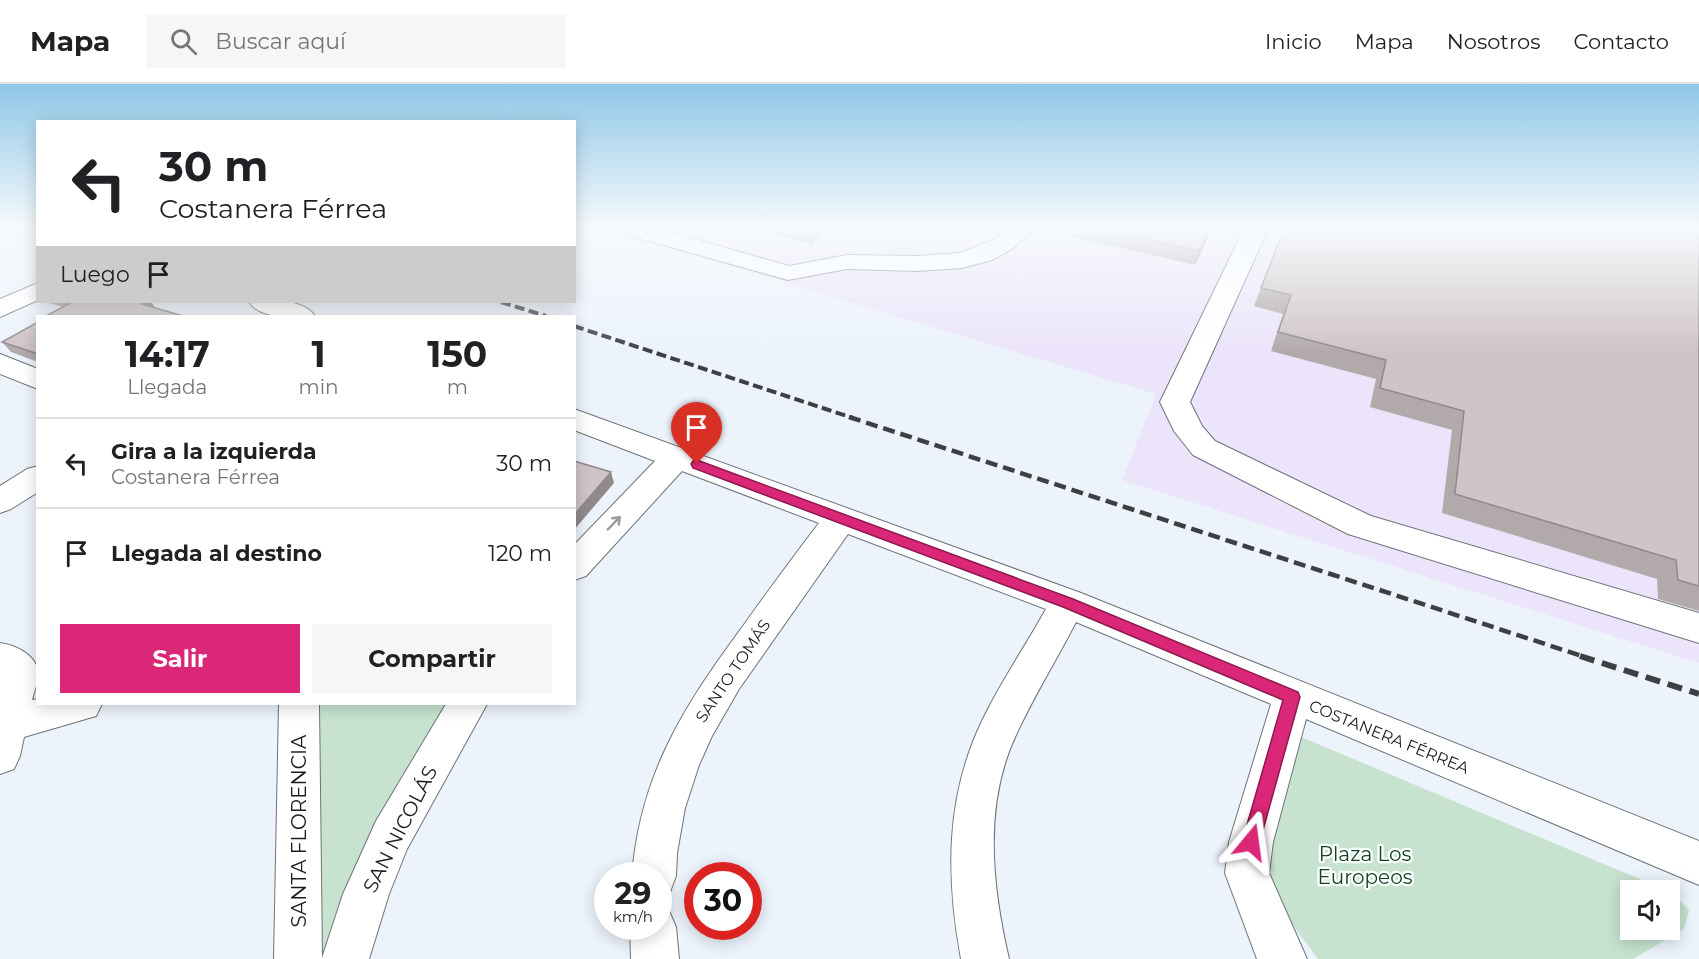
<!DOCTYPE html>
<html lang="es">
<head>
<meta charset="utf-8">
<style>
  body { margin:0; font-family:Montserrat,sans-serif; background:#f6f6f6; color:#202124; height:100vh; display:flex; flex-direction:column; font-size:22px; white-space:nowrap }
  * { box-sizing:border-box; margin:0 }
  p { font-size:20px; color:#757577 }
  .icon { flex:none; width:33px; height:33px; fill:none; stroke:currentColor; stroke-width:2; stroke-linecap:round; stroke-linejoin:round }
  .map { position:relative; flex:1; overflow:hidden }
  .drawer { position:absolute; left:36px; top:231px; width:540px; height:390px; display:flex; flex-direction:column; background:#fff; border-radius:0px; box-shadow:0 3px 15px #0003 }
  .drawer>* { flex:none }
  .top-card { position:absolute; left:36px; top:36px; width:540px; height:183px; border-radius:0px; box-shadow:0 3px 15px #0003; background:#fff; color:#202124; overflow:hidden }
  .tools { position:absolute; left:1620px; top:796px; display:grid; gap:12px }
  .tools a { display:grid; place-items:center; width:60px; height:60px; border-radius:0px; background:#fff; box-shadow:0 3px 15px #0003; font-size:30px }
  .speed { position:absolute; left:594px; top:778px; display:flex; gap:12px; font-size:30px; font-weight:700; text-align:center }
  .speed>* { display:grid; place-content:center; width:78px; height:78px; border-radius:50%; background:#fff; box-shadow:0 3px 15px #0003; line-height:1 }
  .speed small { font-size:15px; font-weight:400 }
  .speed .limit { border:9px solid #d22; background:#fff; color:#111 }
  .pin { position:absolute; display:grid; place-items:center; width:51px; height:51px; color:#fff; margin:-62px -26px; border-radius:50% 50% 50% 0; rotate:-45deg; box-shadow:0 0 6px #0007 }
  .pin .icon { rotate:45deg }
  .me { position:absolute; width:66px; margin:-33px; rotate:16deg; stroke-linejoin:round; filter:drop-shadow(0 0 4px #0008) }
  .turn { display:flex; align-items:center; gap:21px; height:126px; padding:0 24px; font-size:27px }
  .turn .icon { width:78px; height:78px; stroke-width:2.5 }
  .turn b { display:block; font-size:42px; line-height:51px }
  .then { display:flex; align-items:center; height:57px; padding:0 24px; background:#0003; gap:12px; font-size:22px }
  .eta { display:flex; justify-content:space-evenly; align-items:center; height:102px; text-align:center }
  .eta b { font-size:36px; font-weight:700; line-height:42px }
  .button { display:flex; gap:12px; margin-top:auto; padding:12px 24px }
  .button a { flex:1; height:69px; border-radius:0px; background:#db2777; color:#fff; font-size:24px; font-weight:700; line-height:69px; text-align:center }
  .button a+a { background:#f6f6f6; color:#202124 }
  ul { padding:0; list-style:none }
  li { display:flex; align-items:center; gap:18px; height:90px; padding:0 24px; border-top:2px solid #e0e0e0 }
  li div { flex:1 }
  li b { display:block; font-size:22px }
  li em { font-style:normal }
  header { display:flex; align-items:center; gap:36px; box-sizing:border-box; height:84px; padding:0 30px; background:#fff; border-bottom:2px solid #e0e0e0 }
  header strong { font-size:28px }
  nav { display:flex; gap:33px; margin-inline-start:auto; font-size:21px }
  .search { width:420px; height:54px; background:#f6f6f6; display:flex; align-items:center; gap:15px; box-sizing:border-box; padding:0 21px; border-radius:0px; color:#757577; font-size:22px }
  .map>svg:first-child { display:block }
  .industrial { fill:#ece4fa }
  .green { fill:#c7e3d0 }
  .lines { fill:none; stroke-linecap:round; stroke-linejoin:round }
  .minor-casing { stroke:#6d7379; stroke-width:2 }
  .minor { fill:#fff; fill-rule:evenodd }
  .rail-far2 { stroke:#3d3f43; stroke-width:4; stroke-dasharray:10 4.5; stroke-linecap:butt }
  .rail-far1 { stroke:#3d3f43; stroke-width:4.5; stroke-dasharray:12 6; stroke-linecap:butt }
  .rail { stroke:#3d3f43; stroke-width:6; stroke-dasharray:15 8; stroke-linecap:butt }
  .wall { fill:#b2a9ab }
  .shaded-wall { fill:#91898b }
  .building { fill:#cfc4c7; stroke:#91898b; stroke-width:1.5 }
  .oneway { stroke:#98999a }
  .route { fill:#db2777; stroke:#8e194d; stroke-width:1.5 }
  .labels { text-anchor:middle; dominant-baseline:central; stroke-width:4.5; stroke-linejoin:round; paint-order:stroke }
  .street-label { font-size:16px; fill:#1a1c1f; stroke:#fff }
  .near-street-label { font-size:20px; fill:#1a1c1f; stroke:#fff }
  .near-park-label { font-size:20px; fill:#114227; stroke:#fff }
</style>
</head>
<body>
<header>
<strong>Mapa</strong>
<div class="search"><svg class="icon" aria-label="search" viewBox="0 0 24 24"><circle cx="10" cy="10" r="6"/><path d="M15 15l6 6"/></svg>Buscar aquí</div>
<nav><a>Inicio</a><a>Mapa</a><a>Nosotros</a><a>Contacto</a></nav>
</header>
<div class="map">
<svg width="1699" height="875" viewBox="0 0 1699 875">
  <rect width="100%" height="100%" fill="#ecf3fb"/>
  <path class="industrial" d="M605,145H1699V579L1122,396L1156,310Z"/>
  <path class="green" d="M302,620H446L400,695L336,875H310Z
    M1294,650L1668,807H1630V846H1670V808L1673,809L1689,826L1684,845L1633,875H1318L1269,810L1255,787Z"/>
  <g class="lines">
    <defs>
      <path id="minor" d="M621,145H659L789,182L847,171L917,172L960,169L995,155L1008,145H1034L1012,165L992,176L962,184L917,187L847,185L788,196L624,150Z
        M1244,145H1268L1190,318L1202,342L1215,357L1371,432L1699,529V559L1348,450L1193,371L1174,347L1160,318Z
        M38,199V216L0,233V215Z
        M249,218C268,216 303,214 315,232C296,234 261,236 249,218Z
        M0,270L38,285V305L0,290Z
        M574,325L1081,509L1699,757V801L1306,635L1273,758L1269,789L1307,875H1257L1225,789L1229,758L1271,620L1076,538C1057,575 1034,612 1016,651C983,721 992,802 1009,875H961C946,793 945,714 982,637C1000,599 1025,563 1046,525L848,450L739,605L712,652L699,681L685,724L677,769L676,792L670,808L658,812V792H632C640,690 684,622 743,542C768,507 793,473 819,439L682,387L586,492L574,496V461L655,377L574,346Z
        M38,382V408L11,425L0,429V402L27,385Z
        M0,559C15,561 35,570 38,587C39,595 34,608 32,616L38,615V620H102L96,632L24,653L20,672L14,685L0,690Z
        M279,620H319L322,874L343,810L376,737L446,620H487L407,765L389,810L369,875H274Z
        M658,822L669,827L676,843L679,875H631L630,843H658Z"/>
    </defs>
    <use href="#minor" class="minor-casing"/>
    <use href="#minor" class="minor"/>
    <path class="rail-far2" d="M501,218L546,232
      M574,242L853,334"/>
    <path class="rail-far1" d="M849,333L1585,573"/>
    <path class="rail" d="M1580,572L1699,610"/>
  </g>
  <path class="wall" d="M758,145H826L811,160Z
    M1075,145H1212L1195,181L1073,153Z
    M1284,145H1699V527L1658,515L1657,495L1442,429L1452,346L1370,323L1376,295L1271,267L1283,230L1254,222Z
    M48,218H151L155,224L63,223L49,219Z
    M38,238V278L11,268L2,258Z"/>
  <path class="shaded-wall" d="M811,145H826L811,160Z
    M1210,145H1212L1195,181L1199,167Z
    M146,218H151L157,226L142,220Z
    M611,388L614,399L574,446V431Z"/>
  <path class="building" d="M1104,145H1210L1199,167Z
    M1284,145H1687L1699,148V502L1678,496L1676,476L1455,410L1464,327L1380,304L1386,276L1278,248L1291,211L1261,204Z
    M69,218H146L142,220L183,232H46L72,218Z
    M38,238V270L2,258Z
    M574,377L611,388L574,431Z"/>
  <defs><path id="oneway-shaft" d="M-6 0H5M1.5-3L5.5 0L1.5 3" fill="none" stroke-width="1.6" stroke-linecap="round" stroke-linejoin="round" transform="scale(1.5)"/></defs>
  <use class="oneway" href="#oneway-shaft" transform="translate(614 439) rotate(-46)"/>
  <linearGradient id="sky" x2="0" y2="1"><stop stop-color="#8fc7e7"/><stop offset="0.54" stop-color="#f6fafd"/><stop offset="1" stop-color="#f6fafd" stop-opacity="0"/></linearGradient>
  <rect width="1699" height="268" fill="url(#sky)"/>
  <path class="route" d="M697,376L1073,515L1298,608L1300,613L1258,764L1251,767L1245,764L1242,758L1283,616L1063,523L693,384L691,380L693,377Z"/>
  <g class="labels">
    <g class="street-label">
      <text transform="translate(733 587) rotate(-56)">SANTO TOMÁS</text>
      <text transform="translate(1389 653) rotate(22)">COSTANERA FÉRREA</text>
    </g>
    <g class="near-street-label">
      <text transform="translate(400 745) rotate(-63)">SAN NICOLÁS</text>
      <text transform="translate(299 747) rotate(-90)">SANTA FLORENCIA</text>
    </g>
    <g class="near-park-label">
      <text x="1365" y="770">Plaza Los<tspan x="1365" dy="23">Europeos</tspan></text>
    </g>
  </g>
</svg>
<div class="tools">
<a><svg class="icon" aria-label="sound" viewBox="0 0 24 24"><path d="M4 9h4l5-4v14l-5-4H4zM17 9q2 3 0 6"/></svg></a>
</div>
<div class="speed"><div>29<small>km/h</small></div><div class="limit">30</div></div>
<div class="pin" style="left:697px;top:380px;background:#d93025"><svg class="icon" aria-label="arrive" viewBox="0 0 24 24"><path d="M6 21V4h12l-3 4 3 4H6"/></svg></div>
<svg class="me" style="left:1251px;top:758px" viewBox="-20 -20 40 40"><path d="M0-17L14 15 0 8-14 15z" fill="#db2777" stroke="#fff" stroke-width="4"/></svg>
<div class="top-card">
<div class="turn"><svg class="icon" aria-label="left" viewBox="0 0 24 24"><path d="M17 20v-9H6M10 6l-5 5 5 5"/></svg><div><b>30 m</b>Costanera Férrea</div></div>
<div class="then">Luego<svg class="icon" aria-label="arrive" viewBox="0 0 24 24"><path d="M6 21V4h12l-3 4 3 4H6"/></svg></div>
</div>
<section class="drawer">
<div class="eta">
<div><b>14:17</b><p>Llegada</p></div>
<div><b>1</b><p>min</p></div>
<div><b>150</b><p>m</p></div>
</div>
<ul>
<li><svg class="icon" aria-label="left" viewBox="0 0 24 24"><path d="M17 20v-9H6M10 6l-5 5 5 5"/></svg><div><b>Gira a la izquierda</b><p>Costanera Férrea</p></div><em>30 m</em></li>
<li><svg class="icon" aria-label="arrive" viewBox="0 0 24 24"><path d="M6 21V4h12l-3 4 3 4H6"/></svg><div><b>Llegada al destino</b></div><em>120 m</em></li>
</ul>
<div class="button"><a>Salir</a><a>Compartir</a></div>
</section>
</div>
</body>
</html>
